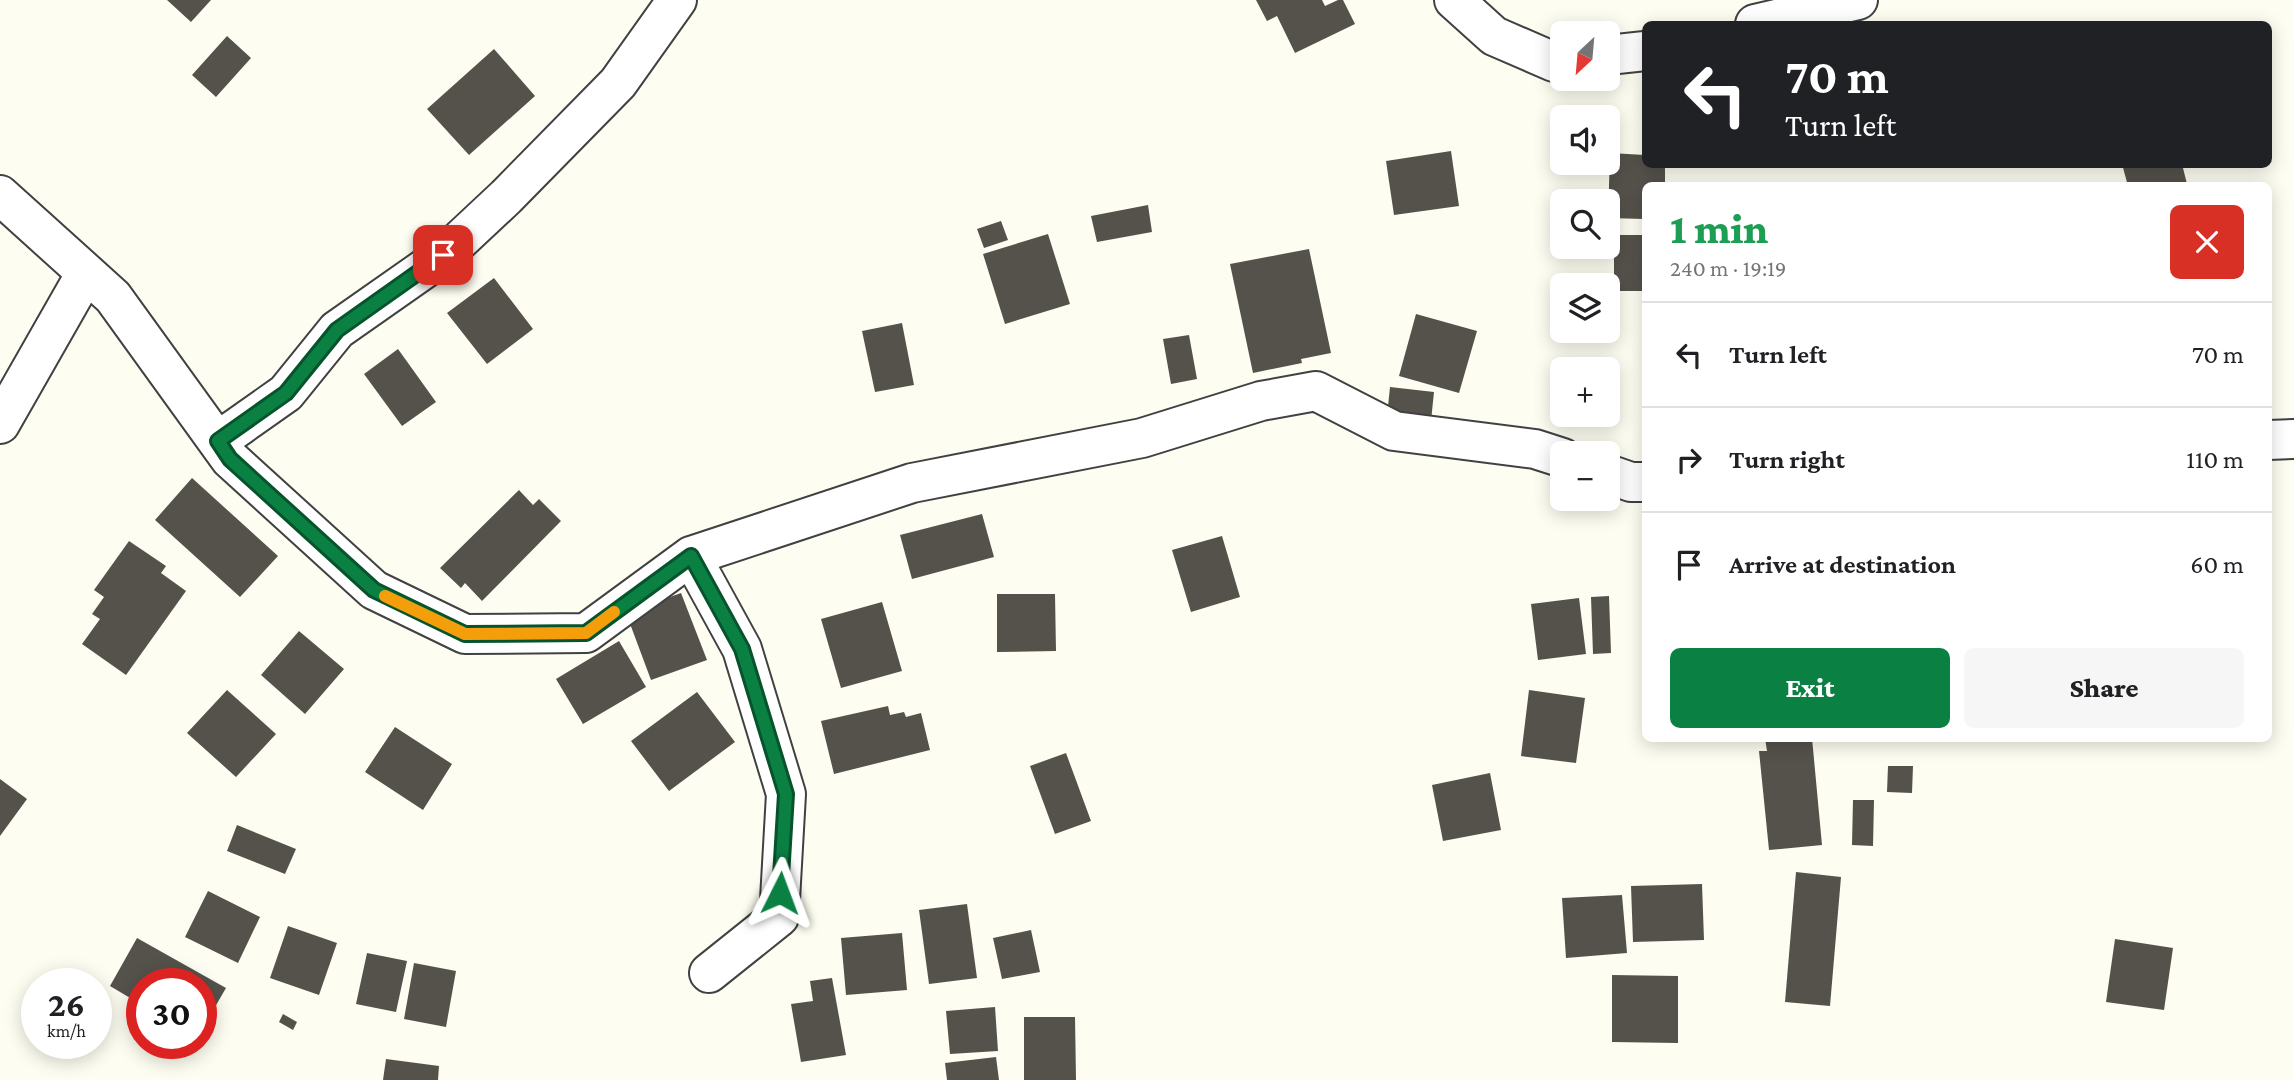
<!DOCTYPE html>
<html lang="en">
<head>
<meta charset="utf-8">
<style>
  body { margin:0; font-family:"Crimson Pro",serif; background:#f6f6f6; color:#202124; height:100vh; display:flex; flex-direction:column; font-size:26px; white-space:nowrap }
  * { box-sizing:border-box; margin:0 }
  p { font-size:23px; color:#757577 }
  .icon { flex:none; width:38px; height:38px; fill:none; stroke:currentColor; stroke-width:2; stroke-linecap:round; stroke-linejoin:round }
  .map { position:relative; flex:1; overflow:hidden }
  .panel { position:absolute; left:1642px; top:182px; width:630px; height:560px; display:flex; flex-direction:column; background:#fff; border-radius:10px; box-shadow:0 4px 18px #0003 }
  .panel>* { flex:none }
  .top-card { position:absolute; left:1642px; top:21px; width:630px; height:147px; border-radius:10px; box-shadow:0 4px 18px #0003; background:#202124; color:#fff; overflow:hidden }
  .needle { width:46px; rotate:206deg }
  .buttons { position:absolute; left:1550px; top:21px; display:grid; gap:14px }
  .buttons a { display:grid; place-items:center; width:70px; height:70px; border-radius:10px; background:#fff; box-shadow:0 4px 18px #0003; font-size:35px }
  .speed { position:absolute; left:21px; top:968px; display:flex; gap:14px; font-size:35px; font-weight:700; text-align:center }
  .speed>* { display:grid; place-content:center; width:91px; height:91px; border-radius:50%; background:#fff; box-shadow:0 4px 18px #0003; line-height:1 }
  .speed small { font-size:18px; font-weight:400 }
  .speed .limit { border:10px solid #d22; background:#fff; color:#111 }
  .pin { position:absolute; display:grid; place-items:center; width:60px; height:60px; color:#fff; margin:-30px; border-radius:14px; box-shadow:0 4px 10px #0006 }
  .me { position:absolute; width:77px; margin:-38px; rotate:3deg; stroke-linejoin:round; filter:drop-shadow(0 0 5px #0008) }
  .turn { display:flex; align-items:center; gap:24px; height:147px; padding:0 28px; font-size:32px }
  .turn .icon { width:91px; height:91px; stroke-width:2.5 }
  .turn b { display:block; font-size:49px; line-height:60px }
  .round { display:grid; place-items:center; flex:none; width:74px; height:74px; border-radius:10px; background:#f6f6f6 }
  .head { display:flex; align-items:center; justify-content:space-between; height:119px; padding:0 28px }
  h1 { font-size:42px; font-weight:800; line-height:52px; color:#1e9e55 }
  .button { display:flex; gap:14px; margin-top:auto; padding:14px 28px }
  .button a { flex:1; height:80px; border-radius:10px; background:#0b8043; color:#fff; font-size:28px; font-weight:800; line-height:80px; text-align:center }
  .button a+a { background:#f6f6f6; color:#202124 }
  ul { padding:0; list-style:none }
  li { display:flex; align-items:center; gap:21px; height:105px; padding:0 28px; border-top:2px solid #e0e0e0 }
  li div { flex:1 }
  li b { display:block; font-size:26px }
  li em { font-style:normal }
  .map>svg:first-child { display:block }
  .building { fill:#55524c }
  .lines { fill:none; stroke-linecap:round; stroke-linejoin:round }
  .street-casing { stroke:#414141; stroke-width:42 }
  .street { stroke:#fff; stroke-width:38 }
  .route-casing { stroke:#07532c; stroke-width:18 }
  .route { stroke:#0b8043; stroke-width:12 }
  .slow { stroke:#f59e0b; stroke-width:12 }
</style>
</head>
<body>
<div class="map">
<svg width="2294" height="1080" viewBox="0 0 2294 1080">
  <rect width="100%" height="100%" fill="#fdfdf1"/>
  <path class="building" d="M167,0H211L191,22Z
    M1256,0H1322L1325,6L1338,0H1343L1355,24L1295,53L1277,16L1267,21Z
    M227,36L251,58L216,97L192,75Z
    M494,49L535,96L469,155L427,109Z
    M1451,151L1459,206L1394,215L1386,161Z
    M1610,153L1645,155V164H1665V186H1645V219L1608,218Z
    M2122,164H2182L2187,184L2128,186Z
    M1148,205L1152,232L1097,242L1091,216Z
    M1001,221L1008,240L984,248L977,229Z
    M1048,234L1070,304L1005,324L983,254Z
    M1614,235H1645V291H1614Z
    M1309,249L1331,353L1301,359L1302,363L1253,373L1230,264Z
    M494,278L533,329L487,364L447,313Z
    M1416,314L1477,331L1459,393L1399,376Z
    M902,323L914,385L875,392L862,331Z
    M1189,335L1197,379L1171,384L1163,339Z
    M398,349L436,402L402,426L364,374Z
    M1390,387L1434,392L1431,421L1387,416Z
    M192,478L278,556L240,597L155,520Z
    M519,490L533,505L539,499L561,521L482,601L465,583L461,588L440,568Z
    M982,514L994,557L912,579L900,535Z
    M1222,536L1240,597L1191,612L1172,550Z
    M129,541L166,566L161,573L186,591L126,675L82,644L100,619L92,614L104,597L94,590Z
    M681,593L707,660L651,680L626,613Z
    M997,594H1055L1056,651L997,652Z
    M1609,596L1611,653L1593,654L1591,597Z
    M1579,598L1586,654L1538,660L1531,604Z
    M882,602L902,671L841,688L821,619Z
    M299,631L344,669L305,714L261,675Z
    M619,641L646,687L583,724L556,679Z
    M227,690L276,734L236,777L187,733Z
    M1529,690L1585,698L1576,763L1521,756Z
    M697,692L735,742L669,791L631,741Z
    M888,706L890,715L904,712L906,717L921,713L930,750L834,774L821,721Z
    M395,727L452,764L423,810L365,772Z
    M1765,738H1812L1822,845L1769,850L1759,751H1767Z
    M1066,753L1091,821L1055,834L1030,766Z
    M1888,766H1913L1912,793L1887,792Z
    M1490,773L1501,830L1443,841L1432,785Z
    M0,779L27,799L0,836Z
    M1853,800H1874L1873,846L1852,845Z
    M237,825L296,849L285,874L227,851Z
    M1796,872L1841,877L1830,1006L1785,1002Z
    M1702,884L1704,940L1633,942L1631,886Z
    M208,891L260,917L238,963L185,937Z
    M1622,895L1627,953L1566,958L1562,898Z
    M967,904L977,978L929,984L919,910Z
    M288,926L337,943L319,995L270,978Z
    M1031,930L1040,972L1002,979L993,938Z
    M902,933L907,990L846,995L841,938Z
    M137,938L226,988L201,1031V984H142V1005L110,986Z
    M2115,939L2173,948L2164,1010L2106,1002Z
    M367,953L407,961L396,1012L356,1004Z
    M414,963L456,971L446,1027L404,1019Z
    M1612,975L1678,976V1043L1612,1042Z
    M832,978L846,1055L801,1062L791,1004L813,1001L810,981Z
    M995,1007L998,1051L950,1054L946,1011Z
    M283,1014L297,1022L293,1030L279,1022Z
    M1024,1017H1075L1076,1080H1024Z
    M996,1057L999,1080H947L945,1063Z
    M386,1059L439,1066L438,1080H383Z"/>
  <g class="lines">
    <defs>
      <path id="street" d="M1454,0L1494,36L1554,62L1563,61
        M1755,24L1858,0
        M1608,55L1645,51
        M0,195L113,297L230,459L374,590L465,634L586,633L691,556L912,483L1142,438L1261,401L1316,391L1394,431L1535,449L1563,458
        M0,424L86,273
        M2268,440L2294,439
        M218,441L286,393L337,330L444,255L506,197L618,83L677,0
        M1608,474L1631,482H1645
        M691,556L742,649L786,794L779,917L709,973"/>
    </defs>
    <use href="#street" class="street-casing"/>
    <use href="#street" class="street"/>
  </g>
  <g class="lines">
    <defs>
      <path id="route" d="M443,255L337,330L286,393L218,441L230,459L374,590L465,634L586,633L691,556L742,649L786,794L780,893"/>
    </defs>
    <use href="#route" class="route-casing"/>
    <use href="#route" class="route"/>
    <path class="slow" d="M385,596L465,634L586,633L614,612"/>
  </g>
</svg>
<div class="buttons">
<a><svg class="needle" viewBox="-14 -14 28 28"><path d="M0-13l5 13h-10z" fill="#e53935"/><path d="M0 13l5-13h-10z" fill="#757577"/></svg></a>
<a><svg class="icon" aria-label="sound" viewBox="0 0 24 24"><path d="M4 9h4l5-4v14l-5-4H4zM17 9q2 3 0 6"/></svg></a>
<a><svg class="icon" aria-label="search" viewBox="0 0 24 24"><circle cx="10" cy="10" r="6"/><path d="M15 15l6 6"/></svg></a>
<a><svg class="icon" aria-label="layers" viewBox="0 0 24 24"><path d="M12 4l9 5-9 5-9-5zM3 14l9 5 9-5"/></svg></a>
<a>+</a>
<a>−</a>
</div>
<div class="speed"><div>26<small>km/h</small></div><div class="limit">30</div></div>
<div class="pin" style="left:443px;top:255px;background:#d93025"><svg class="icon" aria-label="arrive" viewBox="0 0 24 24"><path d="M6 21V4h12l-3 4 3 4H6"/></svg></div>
<svg class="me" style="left:780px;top:893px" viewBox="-20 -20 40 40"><path d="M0-17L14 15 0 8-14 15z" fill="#0b8043" stroke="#fff" stroke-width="4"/></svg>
<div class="top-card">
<div class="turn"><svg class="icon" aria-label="left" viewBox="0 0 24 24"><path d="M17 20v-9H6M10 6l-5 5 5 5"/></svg><div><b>70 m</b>Turn left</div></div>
</div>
<section class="panel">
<div class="head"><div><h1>1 min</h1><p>240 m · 19:19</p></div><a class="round" style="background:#d93025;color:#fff"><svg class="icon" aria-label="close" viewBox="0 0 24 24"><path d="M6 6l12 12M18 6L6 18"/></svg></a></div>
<ul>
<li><svg class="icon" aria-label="left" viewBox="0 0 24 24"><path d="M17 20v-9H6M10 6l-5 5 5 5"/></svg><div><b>Turn left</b></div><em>70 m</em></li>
<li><svg class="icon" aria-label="right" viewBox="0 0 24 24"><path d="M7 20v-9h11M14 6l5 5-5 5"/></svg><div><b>Turn right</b></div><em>110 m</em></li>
<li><svg class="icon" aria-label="arrive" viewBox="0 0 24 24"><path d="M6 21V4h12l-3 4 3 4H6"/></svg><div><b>Arrive at destination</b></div><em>60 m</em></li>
</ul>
<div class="button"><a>Exit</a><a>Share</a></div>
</section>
</div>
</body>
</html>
